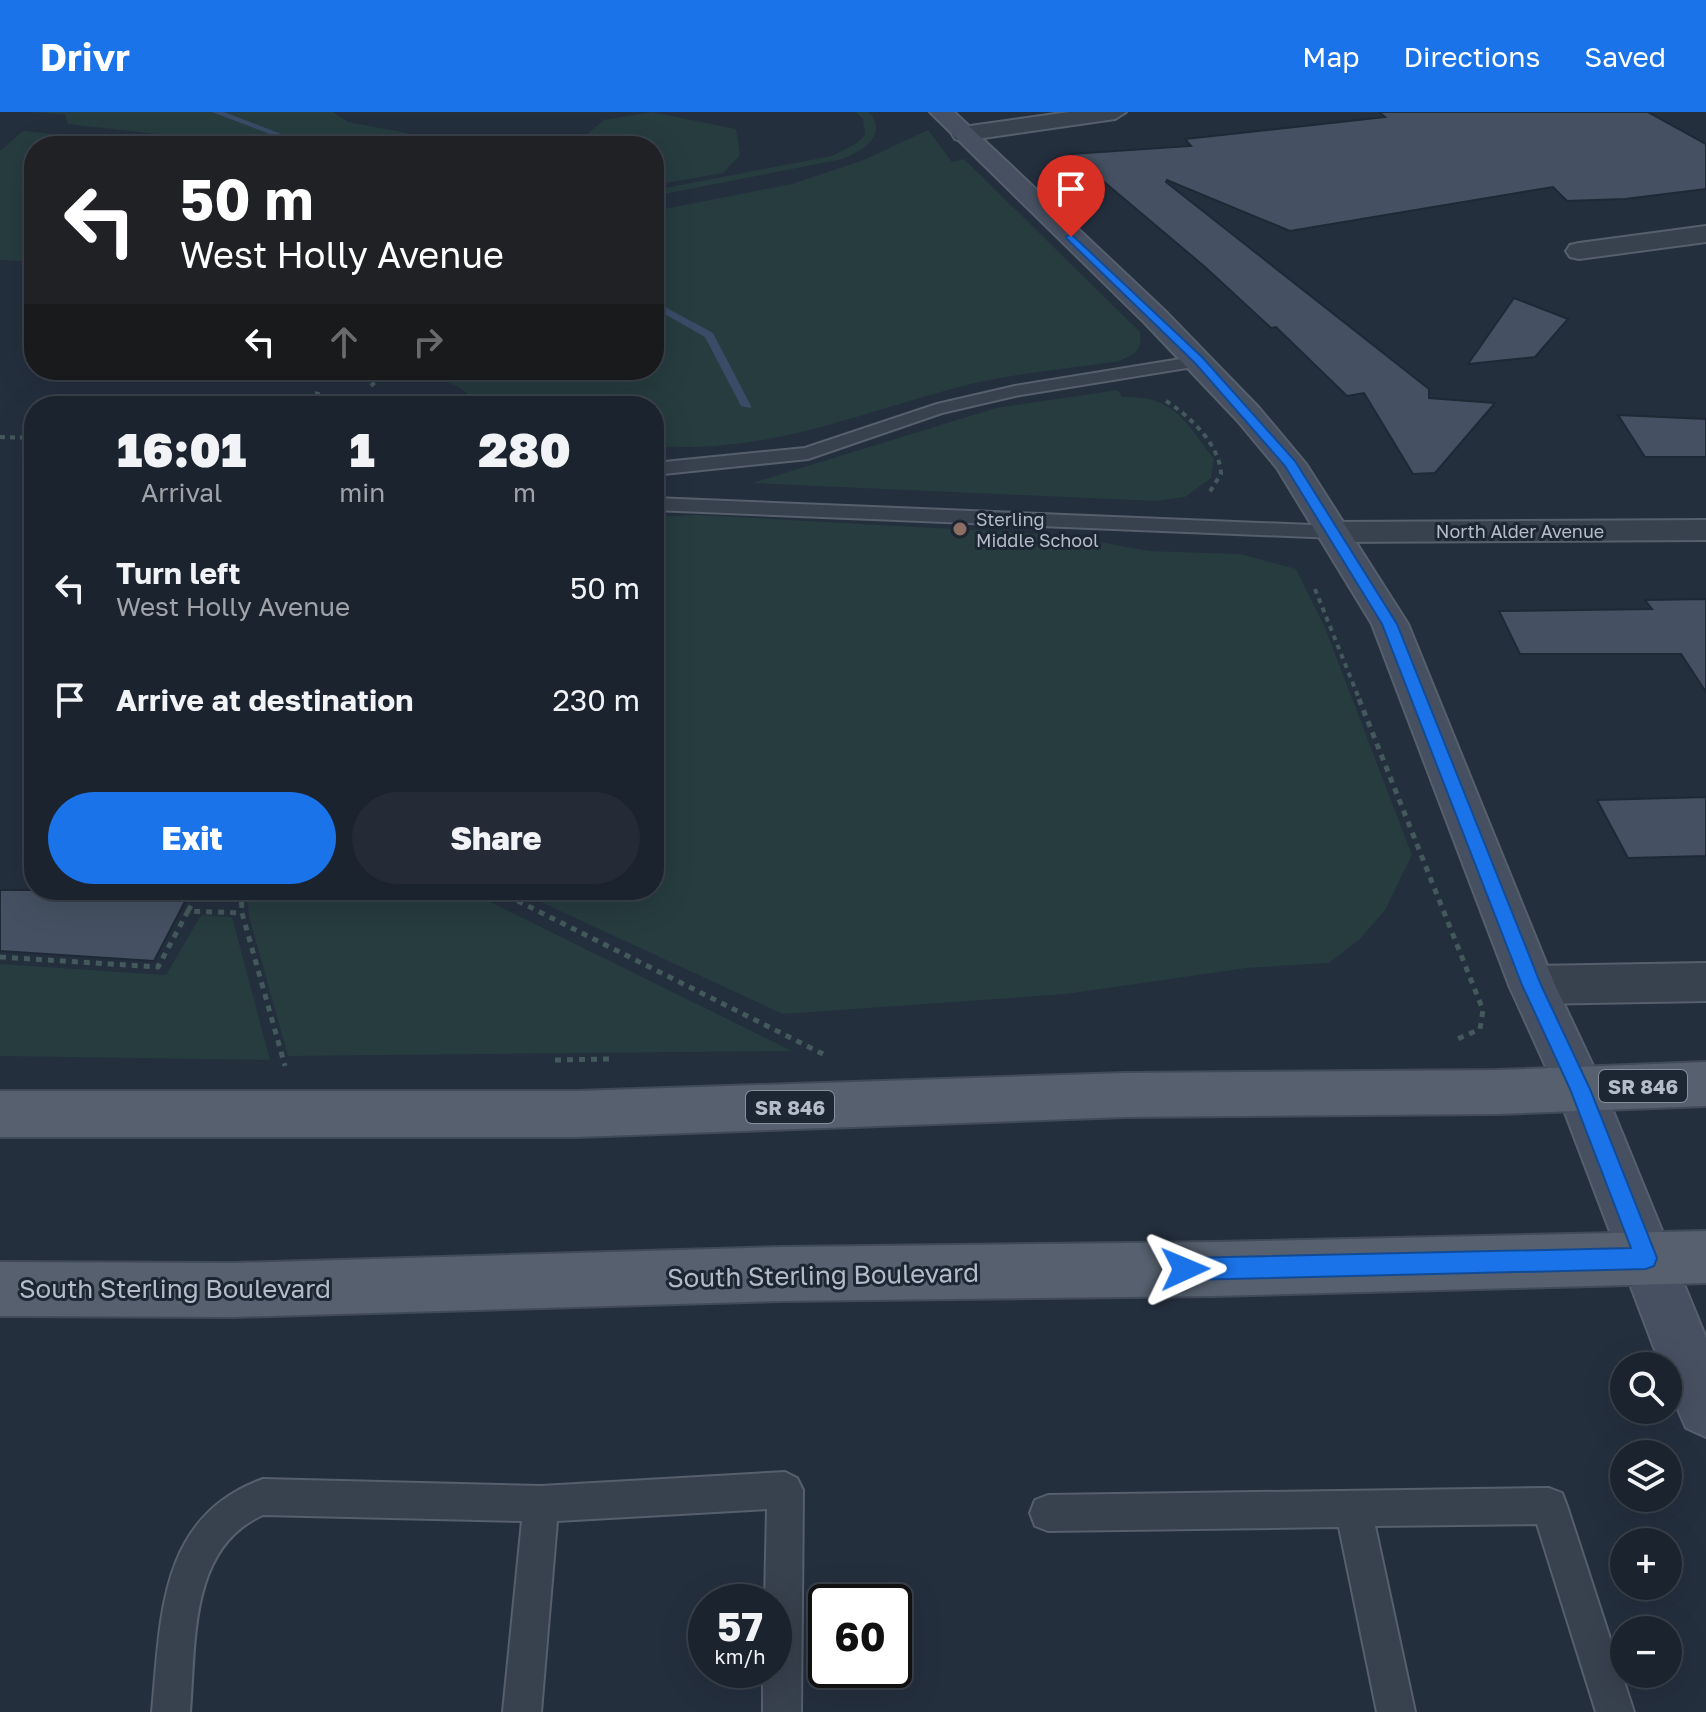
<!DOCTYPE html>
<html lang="en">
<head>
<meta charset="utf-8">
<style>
  body { margin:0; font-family:"Golos Text",sans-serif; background:#242b36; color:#f1f3f6; height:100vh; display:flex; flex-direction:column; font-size:30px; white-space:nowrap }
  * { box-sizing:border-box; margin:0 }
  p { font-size:26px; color:#a0a4aa }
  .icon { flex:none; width:44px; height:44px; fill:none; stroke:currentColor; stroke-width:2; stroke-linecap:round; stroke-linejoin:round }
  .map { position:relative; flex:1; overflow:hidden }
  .panel { position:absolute; left:24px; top:284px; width:640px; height:504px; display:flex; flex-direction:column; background:#1b232e; border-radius:32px; box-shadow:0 8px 32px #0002,0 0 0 2px #39404a }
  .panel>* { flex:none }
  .top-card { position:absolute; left:24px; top:24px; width:640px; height:244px; border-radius:32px; box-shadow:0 8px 32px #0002,0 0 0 2px #39404a; background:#202124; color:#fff; overflow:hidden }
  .tools { position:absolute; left:1610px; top:1240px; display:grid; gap:16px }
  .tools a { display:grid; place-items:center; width:72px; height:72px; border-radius:50%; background:#1b232e; box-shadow:0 8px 32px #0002,0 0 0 2px #39404a; font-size:40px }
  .speed { position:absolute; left:688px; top:1472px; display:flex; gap:16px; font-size:40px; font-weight:700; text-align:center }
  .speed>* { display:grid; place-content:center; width:104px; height:104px; border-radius:50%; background:#1b232e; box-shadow:0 8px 32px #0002,0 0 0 2px #39404a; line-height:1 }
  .speed small { font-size:20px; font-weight:400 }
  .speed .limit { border:4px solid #111; border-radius:12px; background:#fff; color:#111 }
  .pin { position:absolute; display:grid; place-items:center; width:68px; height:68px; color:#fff; margin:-82px -34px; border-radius:50% 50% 50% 0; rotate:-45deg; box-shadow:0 0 8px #0007 }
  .pin .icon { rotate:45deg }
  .me { position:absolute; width:88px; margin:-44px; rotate:89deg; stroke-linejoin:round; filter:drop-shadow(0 0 6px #0008) }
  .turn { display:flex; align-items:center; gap:28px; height:168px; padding:0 24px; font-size:36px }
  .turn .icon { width:104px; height:104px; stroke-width:2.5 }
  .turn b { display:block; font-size:56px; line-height:68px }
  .lanes { display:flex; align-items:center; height:76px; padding:0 24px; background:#0003; justify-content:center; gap:40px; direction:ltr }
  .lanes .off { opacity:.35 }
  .eta { display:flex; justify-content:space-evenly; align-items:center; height:136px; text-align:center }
  .eta b { font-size:48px; font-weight:800; line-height:56px }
  .action { display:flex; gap:16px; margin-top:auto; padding:16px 24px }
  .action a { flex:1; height:92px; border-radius:48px; background:#1a73e8; color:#fff; font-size:32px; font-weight:800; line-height:92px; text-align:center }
  .action a+a { background:#242b36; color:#f1f3f6 }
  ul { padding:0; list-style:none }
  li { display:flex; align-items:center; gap:24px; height:112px; padding:0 24px }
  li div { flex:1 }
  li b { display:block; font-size:30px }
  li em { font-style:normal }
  header { display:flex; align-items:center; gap:48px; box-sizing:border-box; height:112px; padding:0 40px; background:#1a73e8; color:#fff }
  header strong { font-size:38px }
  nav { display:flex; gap:44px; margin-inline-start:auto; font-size:28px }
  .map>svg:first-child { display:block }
  .green { fill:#263c3f }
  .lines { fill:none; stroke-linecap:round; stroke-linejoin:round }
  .stream { fill:#394c67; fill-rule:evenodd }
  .building { fill:#455162; stroke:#1f2835; stroke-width:2 }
  .lane-casing { stroke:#565f6c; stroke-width:4 }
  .street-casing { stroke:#565f6c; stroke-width:4 }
  .secondary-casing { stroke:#565f6c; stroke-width:4 }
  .primary-casing { stroke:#414a57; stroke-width:4 }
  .path-far1 { stroke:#44595c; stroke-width:4; stroke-dasharray:5 5; stroke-linecap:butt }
  .path { stroke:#44595c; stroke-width:5; stroke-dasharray:6 6; stroke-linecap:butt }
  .lane { fill:#38414e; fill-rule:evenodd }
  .street { fill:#38414e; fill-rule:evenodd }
  .secondary { fill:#465061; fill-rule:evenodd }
  .primary { fill:#56606e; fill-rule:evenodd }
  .route { fill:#1a73e8; stroke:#114b97; stroke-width:2 }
  .education-dot { fill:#8d6e63; stroke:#1d2633; stroke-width:3 }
  .labels { text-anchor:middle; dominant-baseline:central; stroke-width:6; stroke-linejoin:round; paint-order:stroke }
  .far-poi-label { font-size:18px; fill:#b4bcc9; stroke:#1d2633; text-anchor:start }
  .far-street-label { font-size:18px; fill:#b4bcc9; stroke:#1d2633 }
  .shield { fill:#1d2633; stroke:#878f9c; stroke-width:2 }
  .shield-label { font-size:20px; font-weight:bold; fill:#b4bcc9 }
  .near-street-label { font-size:26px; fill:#b4bcc9; stroke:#1d2633 }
</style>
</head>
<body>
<header>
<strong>Drivr</strong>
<nav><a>Map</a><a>Directions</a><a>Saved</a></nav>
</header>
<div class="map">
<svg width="1706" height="1600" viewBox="0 0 1706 1600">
  <rect width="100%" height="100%" fill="#242f3e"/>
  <path class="green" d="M28,0H333L348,10L407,21L409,32L420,34H188L165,23L68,12L65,2Z
    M652,0L736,17L740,43L723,61L654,73V34H572L604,8Z
    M856,0H869C889,23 862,39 843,47L654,84V78L832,44L857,31L865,23L863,7Z
    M928,18L952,50L964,47L1140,220C1143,238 1134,243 1119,249C1068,257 1013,261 963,274C854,302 770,342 654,334V294H469L467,281C446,264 422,265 396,263L394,259L654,258V99L792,72L864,48Z
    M23,19L114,28L141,34H34V150L0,148V39Z
    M1118,278L1122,285C1174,283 1185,309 1214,347L1211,366L1185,385L1155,389L752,371L996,296Z
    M699,403L1062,423L1148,439L1240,442L1296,457L1325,516L1412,743L1385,798L1360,827L1329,851L1246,856L1066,882L783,902L515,778H654V409L668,404Z
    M247,778H466L792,939L288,944L249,804Z
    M201,803L232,805L270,948L0,944V852L166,863Z"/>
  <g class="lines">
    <path class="stream" d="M212,0H224L313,34H301Z
      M654,189L713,221L751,294L750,296L741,294L705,225L654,196Z"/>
  </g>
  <path class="building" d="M1379,0H1648L1706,32V77L1625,87L1567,89L1553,75L1290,119L1167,68L1166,70L1429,277V286L1495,291L1435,361L1413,362L1364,281L1347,284L1276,215L1271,216L1205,155L1071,42L1191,34L1185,27L1385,5Z
    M1514,186L1568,207L1535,245L1468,252Z
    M1618,303L1706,307V345H1645Z
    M1706,487V580L1681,542H1520L1499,499L1652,497L1645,488Z
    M1706,685V744L1628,746L1597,688Z
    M0,778H191L154,849L0,839Z"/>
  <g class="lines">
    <defs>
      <path id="lane" d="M1199,244L1208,249L1205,253L1015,284L942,301L808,347L654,363V351L805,336L937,292L1015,274Z
        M654,386L1335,414L1345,420L1335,426L654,398Z
        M785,1360L797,1366L803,1378L801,1600H763V1558H774V1490H765L767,1397L557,1409L541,1600H503L522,1409L263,1403C188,1436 196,1533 190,1600H152C161,1507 158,1404 263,1367L541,1374Z
        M1549,1376L1562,1381L1567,1394L1634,1600H1596L1537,1412L1375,1414L1415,1600H1377L1339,1415L1048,1419L1035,1414L1030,1401L1035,1388L1048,1383Z"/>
      <path id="street" d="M1069,0H1126L1115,7L963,29L955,27L952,22L955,17L963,15Z
        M1706,114V130L1579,147L1570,145L1566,139L1570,133L1579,131Z
        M1706,408V428L1335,430L1323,427L1318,420L1323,413L1335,410Z
        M1706,851V889L1532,892L1516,887L1509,873L1516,859L1532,854Z"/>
      <path id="secondary" d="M930,0H954L1165,199L1259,296L1306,352L1408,512L1555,873L1604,977L1706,1226V1325L1686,1316C1677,1295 1668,1277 1668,1254H1661L1556,977L1509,873L1372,512L1277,356L1237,308L1145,211Z"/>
      <path id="primary" d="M1706,950V994L1497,1002L1125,1005L577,1025H0V979H577L1125,961L1497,958Z
        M1706,1119V1171L1216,1184L782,1189L233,1205L0,1204V1150L233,1151L782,1135L1216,1130Z"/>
    </defs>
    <use href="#lane" class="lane-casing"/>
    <use href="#street" class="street-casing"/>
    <use href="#secondary" class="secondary-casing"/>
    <use href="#primary" class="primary-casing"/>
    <path class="path-far1" d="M371,274L387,258
      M315,281L332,286V294
      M1166,289C1190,304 1220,333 1221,362L1209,381
      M101,294L106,288
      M0,325L34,326
      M1315,477L1360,589"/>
    <path class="path" d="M1359,587L1483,898L1480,917L1453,929
      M241,778L242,801
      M496,778L823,942
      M188,799L200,778
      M0,845L158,855L188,799L242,801L285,954
      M555,948L609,947"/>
    <use href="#lane" class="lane"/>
    <use href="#street" class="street"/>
    <use href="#secondary" class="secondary"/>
    <use href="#primary" class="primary"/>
  </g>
  <path class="route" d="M1071,122L1203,246L1295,349L1397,512L1541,873L1590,977L1657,1146L1654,1154L1646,1157L1185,1168L1177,1165L1174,1157L1177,1150L1185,1146L1631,1136L1570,977L1522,873L1382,512L1285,354L1195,251L1067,127L1066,125Z"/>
  <circle class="education-dot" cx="960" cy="417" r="8"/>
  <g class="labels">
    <g class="far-poi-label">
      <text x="976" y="407">Sterling<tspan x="976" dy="21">Middle School</tspan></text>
    </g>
    <g class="far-street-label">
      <text x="1520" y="419">North Alder Avenue</text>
    </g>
    <g class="shield">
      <rect x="1599" y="958" width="88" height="32" rx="6"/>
      <rect x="746" y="979" width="88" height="32" rx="6"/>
    </g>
    <g class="shield-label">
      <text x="1643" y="974">SR 846</text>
      <text x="790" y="995">SR 846</text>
    </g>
    <g class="near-street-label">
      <text transform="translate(823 1163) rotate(-1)">South Sterling Boulevard</text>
      <text x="175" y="1176">South Sterling Boulevard</text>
    </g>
  </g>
</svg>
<div class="tools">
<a><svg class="icon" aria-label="search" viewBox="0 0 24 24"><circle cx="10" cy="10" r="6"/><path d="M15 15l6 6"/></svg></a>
<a><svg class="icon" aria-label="layers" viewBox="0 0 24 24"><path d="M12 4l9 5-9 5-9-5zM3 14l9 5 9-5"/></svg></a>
<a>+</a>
<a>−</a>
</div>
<div class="speed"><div>57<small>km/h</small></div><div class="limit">60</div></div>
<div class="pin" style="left:1071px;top:125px;background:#d93025"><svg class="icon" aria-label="arrive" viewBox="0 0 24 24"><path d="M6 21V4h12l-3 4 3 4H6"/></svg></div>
<svg class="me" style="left:1185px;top:1157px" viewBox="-20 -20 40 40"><path d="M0-17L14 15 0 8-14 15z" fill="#1a73e8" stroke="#fff" stroke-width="4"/></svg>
<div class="top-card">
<div class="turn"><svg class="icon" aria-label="left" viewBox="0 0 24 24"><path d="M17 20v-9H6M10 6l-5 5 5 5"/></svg><div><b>50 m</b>West Holly Avenue</div></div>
<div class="lanes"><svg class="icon" aria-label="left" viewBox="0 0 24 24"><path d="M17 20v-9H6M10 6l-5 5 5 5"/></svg><svg class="icon off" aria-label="ahead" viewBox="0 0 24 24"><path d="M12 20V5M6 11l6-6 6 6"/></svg><svg class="icon off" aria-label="right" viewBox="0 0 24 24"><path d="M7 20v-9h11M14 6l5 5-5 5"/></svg></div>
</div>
<section class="panel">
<div class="eta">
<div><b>16:01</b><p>Arrival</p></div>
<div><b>1</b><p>min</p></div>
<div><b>280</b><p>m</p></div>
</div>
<ul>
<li><svg class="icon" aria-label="left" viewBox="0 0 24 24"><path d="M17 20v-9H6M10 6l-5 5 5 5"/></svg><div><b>Turn left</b><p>West Holly Avenue</p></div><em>50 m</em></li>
<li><svg class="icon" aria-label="arrive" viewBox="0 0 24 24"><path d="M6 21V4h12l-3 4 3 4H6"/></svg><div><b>Arrive at destination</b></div><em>230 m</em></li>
</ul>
<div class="action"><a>Exit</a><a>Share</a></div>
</section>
</div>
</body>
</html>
